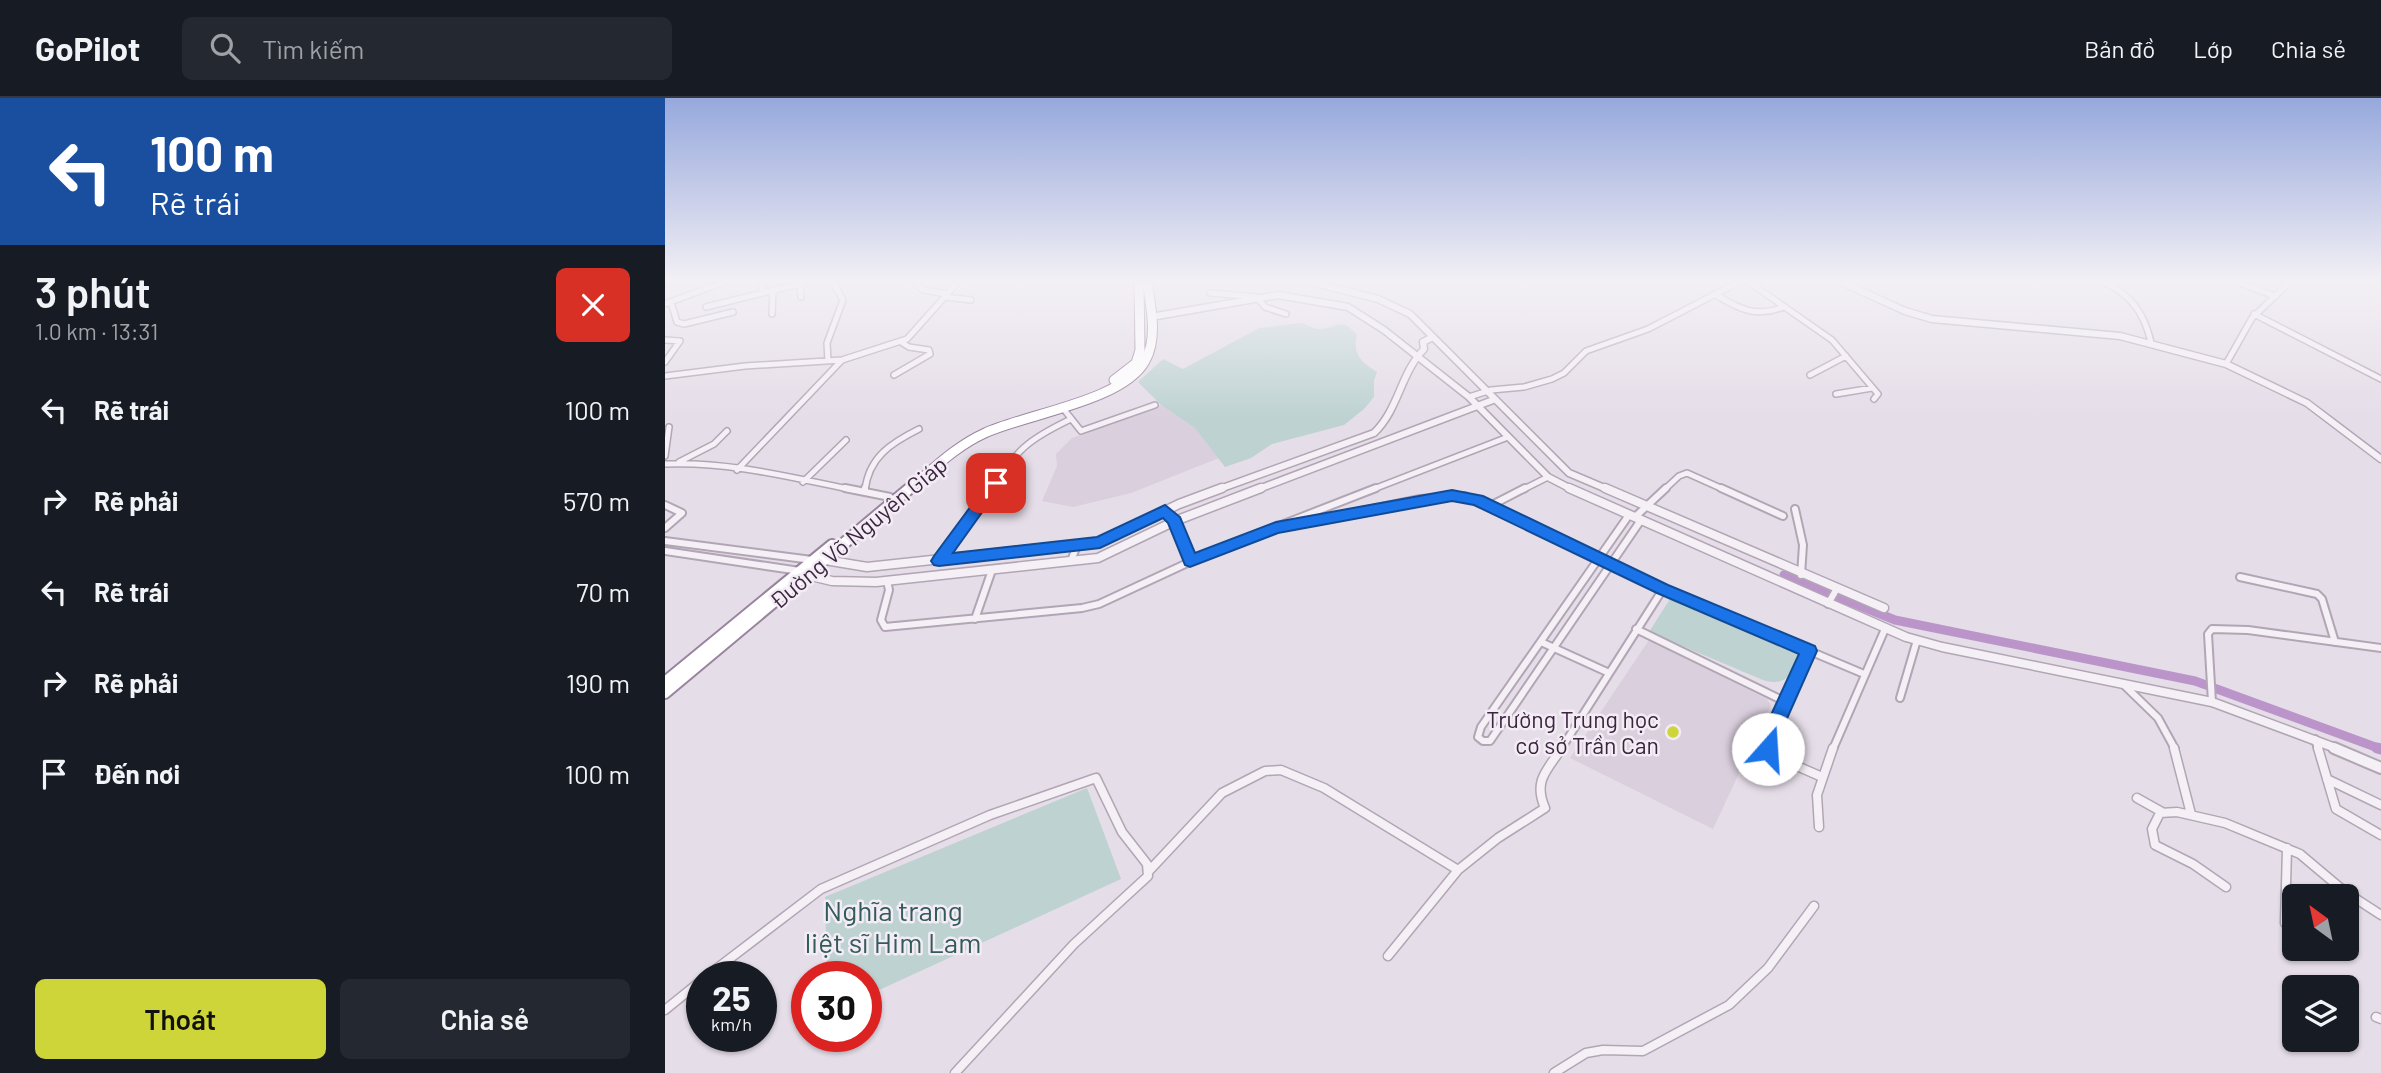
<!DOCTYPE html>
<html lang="vi">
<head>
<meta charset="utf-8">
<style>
  body { margin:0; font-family:Barlow,sans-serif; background:#242831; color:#f1f3f6; height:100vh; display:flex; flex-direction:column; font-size:26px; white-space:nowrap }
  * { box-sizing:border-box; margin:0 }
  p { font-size:23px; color:#9ea1a6 }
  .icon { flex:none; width:38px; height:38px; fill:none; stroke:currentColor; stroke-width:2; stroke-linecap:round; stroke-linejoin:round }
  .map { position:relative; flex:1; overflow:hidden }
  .details { display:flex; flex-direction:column; background:#171b24; width:665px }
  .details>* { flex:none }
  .top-card { background:#1a4fa0; color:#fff; overflow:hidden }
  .needle { width:46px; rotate:327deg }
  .controls { position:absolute; left:1617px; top:786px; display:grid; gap:14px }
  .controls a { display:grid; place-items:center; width:77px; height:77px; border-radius:10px; background:#171b24; box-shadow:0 2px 5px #0004; font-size:35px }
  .speed { position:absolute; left:21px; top:863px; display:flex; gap:14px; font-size:35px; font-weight:700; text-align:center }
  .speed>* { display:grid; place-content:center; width:91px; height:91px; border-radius:50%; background:#171b24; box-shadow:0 2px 5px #0004; line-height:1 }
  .speed small { font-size:18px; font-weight:400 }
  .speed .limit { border:10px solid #d22; background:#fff; color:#111 }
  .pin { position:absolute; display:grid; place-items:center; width:60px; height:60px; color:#fff; margin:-30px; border-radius:14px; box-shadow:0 4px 10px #0006 }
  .me { position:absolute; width:77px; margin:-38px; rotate:19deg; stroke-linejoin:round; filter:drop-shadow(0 0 5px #0008) }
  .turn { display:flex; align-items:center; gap:24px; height:147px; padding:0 35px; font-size:32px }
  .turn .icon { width:91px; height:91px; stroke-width:2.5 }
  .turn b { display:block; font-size:49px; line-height:60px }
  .round { display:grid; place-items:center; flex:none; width:74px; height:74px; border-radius:10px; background:#242831 }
  .head { display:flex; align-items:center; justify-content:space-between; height:119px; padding:0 35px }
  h1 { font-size:42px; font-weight:600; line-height:52px }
  .primary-button { display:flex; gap:14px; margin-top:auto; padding:14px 35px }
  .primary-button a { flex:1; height:80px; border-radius:10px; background:#ced539; color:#111; font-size:28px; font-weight:600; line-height:80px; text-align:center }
  .primary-button a+a { background:#242831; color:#f1f3f6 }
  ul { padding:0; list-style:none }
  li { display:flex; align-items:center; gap:21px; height:91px; padding:0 35px }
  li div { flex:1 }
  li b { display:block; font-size:26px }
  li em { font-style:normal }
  header { display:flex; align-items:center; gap:42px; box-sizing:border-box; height:98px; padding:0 35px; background:#171b24; border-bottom:2px solid #363941 }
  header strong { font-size:33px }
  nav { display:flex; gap:38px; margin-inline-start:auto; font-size:24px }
  .search { width:490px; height:63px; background:#242831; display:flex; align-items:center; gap:18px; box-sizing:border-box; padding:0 24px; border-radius:10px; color:#9ea1a6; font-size:26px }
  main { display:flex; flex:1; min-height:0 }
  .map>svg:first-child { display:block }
  .built { fill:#dacfdd }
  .green { fill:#bdd2d1 }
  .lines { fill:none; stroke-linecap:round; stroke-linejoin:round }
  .canal-far1 { stroke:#bb95ca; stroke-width:9 }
  .canal { stroke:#bb95ca; stroke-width:11 }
  .minor-far2-casing { stroke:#b2a6b5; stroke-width:8 }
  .minor-far1-casing { stroke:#b2a6b5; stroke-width:10 }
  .minor-casing { stroke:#b2a6b5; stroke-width:11 }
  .tertiary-far2-casing { stroke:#b2a6b5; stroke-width:9 }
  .tertiary-far1-casing { stroke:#b2a6b5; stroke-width:11 }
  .tertiary-casing { stroke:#b2a6b5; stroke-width:14 }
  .trunk-far1-casing { stroke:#99839f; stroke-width:11 }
  .trunk-casing { stroke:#99839f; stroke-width:14 }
  .minor-far2 { stroke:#f5f0f6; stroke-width:5 }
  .minor-far1 { stroke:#f5f0f6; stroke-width:6 }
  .minor { stroke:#f5f0f6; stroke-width:8 }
  .tertiary-far2 { stroke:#f5f0f6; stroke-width:6 }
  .tertiary-far1 { stroke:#f5f0f6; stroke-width:8 }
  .tertiary { stroke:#f5f0f6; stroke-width:10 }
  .trunk-far1 { stroke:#fff; stroke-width:9 }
  .trunk { stroke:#fff; stroke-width:10 }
  .route { fill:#1a73e8; stroke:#114b97; stroke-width:2 }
  .poi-dot { fill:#ced539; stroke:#f3ecf5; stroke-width:2.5 }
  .labels { text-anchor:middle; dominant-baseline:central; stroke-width:5; stroke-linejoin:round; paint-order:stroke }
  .street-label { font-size:23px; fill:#3b253f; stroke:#f3ecf5 }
  .poi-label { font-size:23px; fill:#3b253f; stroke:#f3ecf5; text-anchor:end }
  .near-park-label { font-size:28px; fill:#325b5b; stroke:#f3ecf5 }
</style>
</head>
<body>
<header>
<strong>GoPilot</strong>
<div class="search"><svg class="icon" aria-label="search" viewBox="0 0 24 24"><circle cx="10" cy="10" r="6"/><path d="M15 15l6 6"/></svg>Tìm kiếm</div>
<nav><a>Bản đồ</a><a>Lớp</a><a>Chia sẻ</a></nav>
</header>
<main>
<section class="details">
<div class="top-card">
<div class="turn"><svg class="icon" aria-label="left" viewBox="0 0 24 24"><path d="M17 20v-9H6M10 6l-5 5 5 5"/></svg><div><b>100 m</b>Rẽ trái</div></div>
</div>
<div class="head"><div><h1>3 phút</h1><p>1.0 km · 13:31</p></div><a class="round" style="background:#d93025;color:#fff"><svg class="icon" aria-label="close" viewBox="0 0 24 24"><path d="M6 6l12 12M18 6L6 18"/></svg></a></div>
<ul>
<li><svg class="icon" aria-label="left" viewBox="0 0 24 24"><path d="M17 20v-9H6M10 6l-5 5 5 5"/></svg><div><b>Rẽ trái</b></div><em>100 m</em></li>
<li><svg class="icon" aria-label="right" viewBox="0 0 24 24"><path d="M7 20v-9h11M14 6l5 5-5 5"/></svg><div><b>Rẽ phải</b></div><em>570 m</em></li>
<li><svg class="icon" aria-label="left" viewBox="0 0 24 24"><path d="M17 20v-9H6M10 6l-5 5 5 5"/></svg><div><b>Rẽ trái</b></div><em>70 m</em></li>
<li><svg class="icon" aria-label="right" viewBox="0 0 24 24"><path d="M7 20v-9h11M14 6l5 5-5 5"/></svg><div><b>Rẽ phải</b></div><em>190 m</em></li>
<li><svg class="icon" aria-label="arrive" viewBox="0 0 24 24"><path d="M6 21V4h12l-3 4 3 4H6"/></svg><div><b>Đến nơi</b></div><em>100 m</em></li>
</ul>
<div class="primary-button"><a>Thoát</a><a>Chia sẻ</a></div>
</section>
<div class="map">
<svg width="1716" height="975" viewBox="0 0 1716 975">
  <rect width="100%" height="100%" fill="#e5dde8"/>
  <path class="built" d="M496,307L530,330L554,360L466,395L408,409L377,403L392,368L391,356L407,340Z
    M984,542L1102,601L1106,607L1048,731L905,660Z"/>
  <path class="green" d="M637,225C642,227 649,231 654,231C673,230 676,218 692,237C687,256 696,264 712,274L709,283V299L699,311L679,327L607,346L586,360L560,369L530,330L496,307L473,284L498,261L518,271L594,230Z
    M1005,501L1139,553C1126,573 1124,590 1098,582L984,534Z
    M422,690L456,781L201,898V878H162L160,799Z"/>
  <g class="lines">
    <path class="canal-far1" d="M1119,477L1230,522L1530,583L1716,651"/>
    <path class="canal" d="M1712,650L1716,651"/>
    <defs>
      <path id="minor-far2" d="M250,184L258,192L282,196
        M1084,184L1167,242L1213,296L1209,301
        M1438,184C1466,196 1479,215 1486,244
        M1572,184L1607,197
        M0,185L3,184
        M135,186L136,199
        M97,195L98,184
        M545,195L592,199L600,209L621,216
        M1051,197C1074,211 1092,220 1118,209
        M280,199L306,202
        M6,204L12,224L19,226L68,214
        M0,206L59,184
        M41,209L142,184
        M107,216L108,192
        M1589,216L1716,281
        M0,242L15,243L0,264
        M177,262L242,241L293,184
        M163,263L162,245L178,202L168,184
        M1561,266L1587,220L1625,184
        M229,277L265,256L264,252L244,249L236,244
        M1145,277L1181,258
        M0,278L80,268L177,262L72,372
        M1171,296L1207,290
        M804,299L826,292L859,289L887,281L899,275L921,253L983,231L1074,184
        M397,309L416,333L490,307
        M0,358L4,329
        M14,364L49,346L62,333
        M0,366C63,363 128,380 189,392
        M138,384L181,342
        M200,392C204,359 226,345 254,331
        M325,392C354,351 360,343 406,321
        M706,392L843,339
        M857,392L883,379
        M999,392L1014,378L1022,375L1060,392"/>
      <path id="minor-far1" d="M180,390L225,399
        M1056,390L1118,418
        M200,394V390
        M0,407L17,415L0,430
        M825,408L860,390
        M1130,411L1138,447L1136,477
        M500,413L510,423L525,463
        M964,417L816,629L813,639L818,643H825L976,422
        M970,419L1001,390
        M620,429L755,401L800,398L998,491L1199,576
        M0,443L147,462
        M0,453L135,473
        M274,463L326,390
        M406,463L412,447
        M1575,479L1652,496L1657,501L1670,544
        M222,483L224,492L216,522L220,529L417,510L434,506L544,455L711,390
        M1163,506L1171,492
        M310,521L327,472
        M971,531L1121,604
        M876,544L942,574
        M1458,586L1493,620L1510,651
        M1235,600L1252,542
        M1547,604L1543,536L1547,531L1583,532L1716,550
        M1650,641L1653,651
        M896,651L998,491
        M1105,651L1103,643L1144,553
        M1168,651L1220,531"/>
      <path id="minor" d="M1105,650L1107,657L1157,679
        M1509,650L1526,716
        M1653,650L1671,711L1716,737
        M1662,681L1716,707
        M1472,700L1497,714
        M1154,729L1152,697L1168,650
        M483,774L557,695L600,673L616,672L659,690L793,772L833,740L880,710C868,683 882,672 897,650
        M1561,789L1528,766L1490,747L1487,731L1495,715L1512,714L1560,725L1635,756L1679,793L1716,817
        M1620,825L1622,750
        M723,858L793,772
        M42,878L156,791L325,717L431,680L457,734L482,766L483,778L409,846L290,975
        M0,912L37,882
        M1711,919L1716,921
        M889,975L921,955L938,952L978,953L1064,907L1103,870L1149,808"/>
      <path id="tertiary-far2" d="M646,184L713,201L745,216L904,375L944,392
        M1176,184L1240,213L1267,221L1455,238L1561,266L1642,305L1716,361
        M486,219L613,197L683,209L719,232L804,299L883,379L908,392
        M552,392L709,335C734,311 735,276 759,251L758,244L766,240
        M591,392L828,302"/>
      <path id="tertiary-far1" d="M904,390L1241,539L1277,549L1547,604L1673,651
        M940,390L1219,510
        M160,462L202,469L435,444L514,406L557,390
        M142,477L167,483L211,484L433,460L510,423L596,390"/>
      <path id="tertiary" d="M1669,650L1716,670"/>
      <path id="trunk-far1" d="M449,282L471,265L475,252L474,184
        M243,392C267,372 291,348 320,335C361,316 458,303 480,263C493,241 486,208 482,184"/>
      <path id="trunk" d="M0,584L167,447
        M0,595L245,390"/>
    </defs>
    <use href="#minor-far2" class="minor-far2-casing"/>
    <use href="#minor-far1" class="minor-far1-casing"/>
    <use href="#minor" class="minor-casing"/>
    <use href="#tertiary-far2" class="tertiary-far2-casing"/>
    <use href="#tertiary-far1" class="tertiary-far1-casing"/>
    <use href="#tertiary" class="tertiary-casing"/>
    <use href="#trunk-far1" class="trunk-far1-casing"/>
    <use href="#trunk" class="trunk-casing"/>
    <use href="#minor-far2" class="minor-far2"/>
    <use href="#minor-far1" class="minor-far1"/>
    <use href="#minor" class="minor"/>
    <use href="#tertiary-far2" class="tertiary-far2"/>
    <use href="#tertiary-far1" class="tertiary-far1"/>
    <use href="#tertiary" class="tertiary"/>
    <use href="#trunk-far1" class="trunk-far1"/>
    <use href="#trunk" class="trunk"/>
  </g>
  <linearGradient id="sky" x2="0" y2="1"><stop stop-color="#96a8dc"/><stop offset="0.57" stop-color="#f3f0f5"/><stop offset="1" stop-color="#f3f0f5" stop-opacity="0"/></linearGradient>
  <rect width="1716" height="321" fill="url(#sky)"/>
  <path class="route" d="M331,380L338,385L288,455L432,439L500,407L515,419L530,455L611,424L787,392L818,398L1003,487L1150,548L1152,553L1112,643L1110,656L1103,659L1097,656L1094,643L1134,556L992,495L809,407L787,403L613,435L525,469L520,467L503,425L498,420L435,450L274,468L269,467L266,463L269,458L326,381Z"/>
  <circle class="poi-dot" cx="1008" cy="634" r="7"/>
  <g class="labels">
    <g class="street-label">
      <text transform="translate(193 434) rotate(-40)">Đường Võ Nguyên Giáp</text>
    </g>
    <g class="poi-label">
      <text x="994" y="621">Trường Trung học<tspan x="994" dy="26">cơ sở Trần Can</tspan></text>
    </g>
    <g class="near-park-label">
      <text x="228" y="812">Nghĩa trang<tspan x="228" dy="32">liệt sĩ Him Lam</tspan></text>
    </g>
  </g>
</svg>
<div class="controls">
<a><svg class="needle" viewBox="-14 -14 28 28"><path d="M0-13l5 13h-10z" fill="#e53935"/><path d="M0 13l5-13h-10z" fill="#9ea1a6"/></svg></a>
<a><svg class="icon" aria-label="layers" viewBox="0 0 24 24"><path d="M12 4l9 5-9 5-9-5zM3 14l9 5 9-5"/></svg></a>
</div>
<div class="speed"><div>25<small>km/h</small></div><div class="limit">30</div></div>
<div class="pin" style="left:331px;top:385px;background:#d93025"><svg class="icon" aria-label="arrive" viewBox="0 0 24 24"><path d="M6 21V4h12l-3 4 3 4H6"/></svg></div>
<svg class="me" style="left:1103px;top:651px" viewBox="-20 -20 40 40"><circle r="19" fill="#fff"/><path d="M0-13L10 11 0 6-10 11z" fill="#1a73e8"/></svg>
</div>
</main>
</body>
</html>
